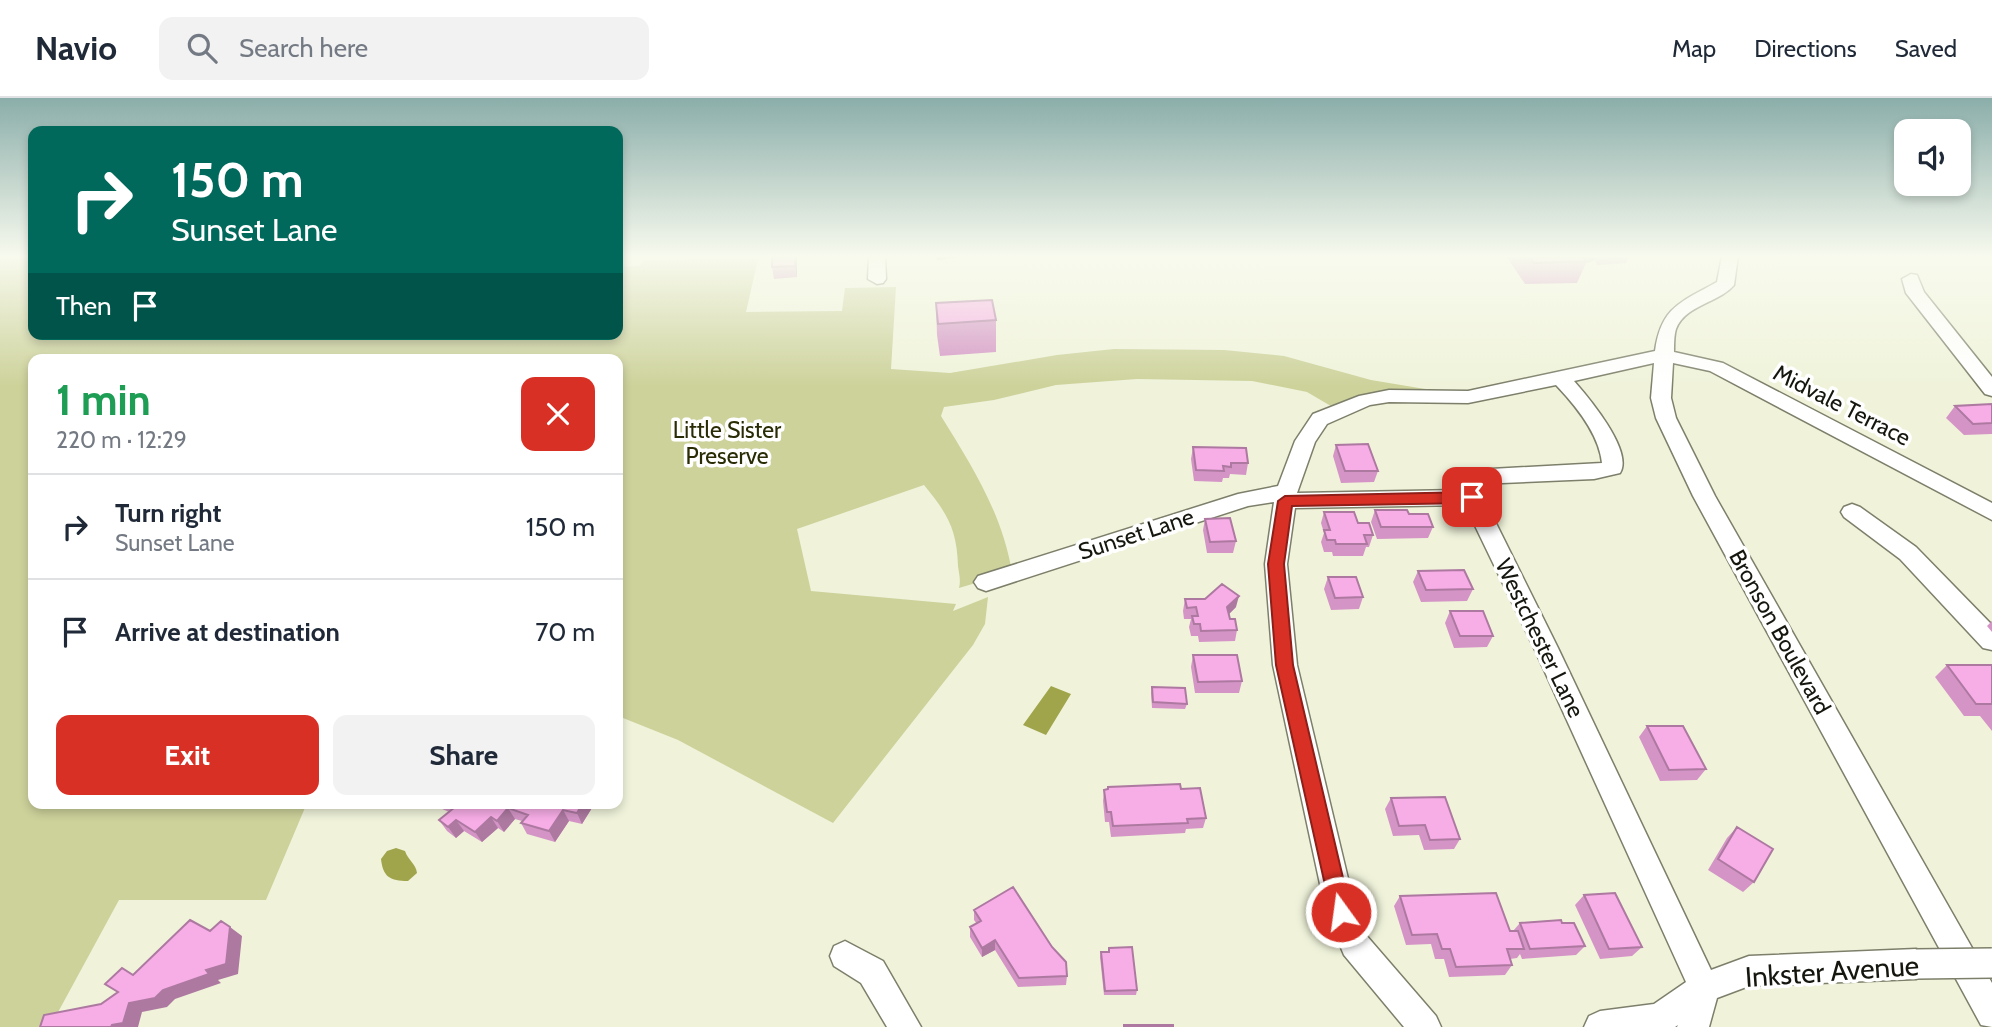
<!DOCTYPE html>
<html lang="en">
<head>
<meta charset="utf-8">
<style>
  body { margin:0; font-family:Cabin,sans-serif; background:#f2f2f3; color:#1f2937; height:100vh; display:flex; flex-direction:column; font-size:26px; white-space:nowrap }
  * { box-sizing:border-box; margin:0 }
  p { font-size:23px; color:#747a83 }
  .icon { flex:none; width:38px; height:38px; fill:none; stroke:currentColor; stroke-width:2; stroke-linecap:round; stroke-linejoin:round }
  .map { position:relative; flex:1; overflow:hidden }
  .panel { position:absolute; left:28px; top:256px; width:595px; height:455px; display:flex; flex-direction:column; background:#fff; border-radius:14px; box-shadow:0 4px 10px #0003 }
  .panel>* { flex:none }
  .top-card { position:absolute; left:28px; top:28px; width:595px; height:214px; border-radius:14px; box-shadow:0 4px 10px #0003; background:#00695c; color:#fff; overflow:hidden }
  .fabs { position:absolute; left:1894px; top:21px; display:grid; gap:14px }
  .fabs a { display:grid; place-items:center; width:77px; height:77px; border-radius:14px; background:#fff; box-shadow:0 4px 10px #0003; font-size:35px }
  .pin { position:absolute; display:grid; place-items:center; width:60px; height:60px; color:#fff; margin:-30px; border-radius:14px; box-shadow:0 4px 10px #0006 }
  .me { position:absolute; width:77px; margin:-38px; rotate:346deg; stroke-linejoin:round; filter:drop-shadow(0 0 5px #0008) }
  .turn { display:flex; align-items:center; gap:24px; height:147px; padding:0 28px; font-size:32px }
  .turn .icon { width:91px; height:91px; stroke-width:2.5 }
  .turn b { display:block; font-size:49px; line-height:60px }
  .then { display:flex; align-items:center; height:66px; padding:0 28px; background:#0003; gap:14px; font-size:26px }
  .round { display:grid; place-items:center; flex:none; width:74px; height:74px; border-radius:14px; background:#f2f2f3 }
  .overview { display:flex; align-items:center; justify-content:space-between; height:119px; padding:0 28px }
  h1 { font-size:42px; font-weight:800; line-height:52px; color:#1e9e55 }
  .button { display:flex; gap:14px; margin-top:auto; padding:14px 28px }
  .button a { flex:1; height:80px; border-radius:14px; background:#d93025; color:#fff; font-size:28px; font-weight:800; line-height:80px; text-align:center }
  .button a+a { background:#f2f2f3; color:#1f2937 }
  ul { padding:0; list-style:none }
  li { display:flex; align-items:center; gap:21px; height:105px; padding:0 28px; border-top:2px solid #e0e1e3 }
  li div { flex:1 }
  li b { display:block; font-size:26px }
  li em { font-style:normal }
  header { display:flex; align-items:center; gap:42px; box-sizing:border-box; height:98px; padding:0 35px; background:#fff; border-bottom:2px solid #e0e1e3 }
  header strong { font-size:33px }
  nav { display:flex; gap:38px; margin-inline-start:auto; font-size:24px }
  .search { width:490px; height:63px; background:#f2f2f3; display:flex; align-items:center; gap:18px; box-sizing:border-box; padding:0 24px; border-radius:14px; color:#747a83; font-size:26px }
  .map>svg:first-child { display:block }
  .green { fill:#cdd29b }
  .water { fill:#a0a54c }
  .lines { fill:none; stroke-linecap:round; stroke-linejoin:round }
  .minor-casing { stroke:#7d7f6a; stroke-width:3 }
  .minor { fill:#fff; fill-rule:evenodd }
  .minor-bridge-casing { stroke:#7d7f6a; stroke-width:32; stroke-linecap:butt }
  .minor-bridge { stroke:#fff; stroke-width:29 }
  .wall { fill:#d495c6 }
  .shaded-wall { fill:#ad79a1 }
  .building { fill:#f7ade6; stroke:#ad79a1; stroke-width:2 }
  .route { fill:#d93025; stroke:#8d1f18; stroke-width:2 }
  .labels { text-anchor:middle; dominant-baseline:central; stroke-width:7; stroke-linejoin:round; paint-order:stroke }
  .street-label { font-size:23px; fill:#15160e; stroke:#fff }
  .park-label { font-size:23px; fill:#2a2c05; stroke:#fff }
  .near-street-label { font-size:28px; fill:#15160e; stroke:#fff }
</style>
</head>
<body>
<header>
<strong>Navio</strong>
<div class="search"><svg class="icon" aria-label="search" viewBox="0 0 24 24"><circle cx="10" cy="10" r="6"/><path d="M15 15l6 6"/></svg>Search here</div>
<nav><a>Map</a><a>Directions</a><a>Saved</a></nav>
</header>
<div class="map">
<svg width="1992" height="929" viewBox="0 0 1992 929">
  <rect width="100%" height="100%" fill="#f0f3da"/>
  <path class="green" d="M0,158H33V236H618V169L640,168L643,162L758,161L746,214L842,213L845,190L896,189L891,271L950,275L1057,257L1114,251L1224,252L1284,258L1371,282L1431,292L1434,299L1389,297L1336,311L1307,294L1252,283L1137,281L1056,287L994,302L944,309L941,318C972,368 1002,415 1012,474L959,490C961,482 959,476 958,468C957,431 947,415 924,387L797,431L811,493L956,506L953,513L988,499L985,526L973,547L833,725L678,642L618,618V261H33V705H307L266,802H119L50,929H0Z"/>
  <path class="water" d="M1051,588L1071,596L1046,637L1023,627Z
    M396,750L405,753C408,762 416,766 417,775L408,783C390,783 383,779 381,761L387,753Z"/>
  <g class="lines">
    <defs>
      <path id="minor" d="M869,158H885L886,181L883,185L877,186L868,181Z
        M1722,158H1738L1734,187C1719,205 1685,207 1676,231C1674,237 1674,247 1674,254L1723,265L1992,405V422L1710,273L1673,265L1671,300L1676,320L1715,398L1992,885V929L1981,927L1693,398L1656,320L1651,300L1654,265L1574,283C1588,299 1634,353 1620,375L1594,381L1479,386L1483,399L1558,550L1711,872L1749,858L1916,851L1927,855L1931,866L1927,877L1916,881L1749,888L1717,900L1709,929H1677L1678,927L1675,929H1584L1589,918L1600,913L1654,906L1686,884L1534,550L1465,407L1295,410L1287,466L1297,567L1356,814L1366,837L1436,918L1441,929H1404L1344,857L1326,814L1273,567L1265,466L1274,404L1248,408L986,493L978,490L974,484L978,478L1238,396L1278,388L1295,343L1313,316L1359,298L1389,292L1468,293L1655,253C1661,209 1681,204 1717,184ZM1556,287C1576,308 1599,336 1602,365L1473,372C1465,374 1462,378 1457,385L1459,392L1297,395L1315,344L1327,326L1370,307L1389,304L1468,305Z
        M1911,176L1917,177L1924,194L1992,279V298L1985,296L1906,195L1902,181Z
        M1852,406L1860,409L1916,449L1992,527V552L1983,550L1900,461L1844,419L1841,414L1844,409Z
        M845,843L883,863L921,929H887L861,885L834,868L830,858L834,848Z"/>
    </defs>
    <use href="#minor" class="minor-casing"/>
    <use href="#minor" class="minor"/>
    <defs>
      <path id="minor-bridge" d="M1916,866L1992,865"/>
    </defs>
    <use href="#minor-bridge" class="minor-bridge-casing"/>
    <use href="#minor-bridge" class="minor-bridge"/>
  </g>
  <path class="wall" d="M797,158V179L774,181L772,169Z
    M1506,158H1629L1626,165L1597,167L1595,162L1586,165L1577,185L1525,186Z
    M936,205L996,222V254L940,258L937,237Z
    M1992,306V336L1964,337L1946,320L1955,308Z
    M1336,347L1378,373L1374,384L1341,385L1333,358Z
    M1193,349L1248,365L1246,377L1230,376L1229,380H1223L1222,384L1194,383L1191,361Z
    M1375,412L1409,416L1433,429L1428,440L1377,441L1371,424Z
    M1324,414L1358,425L1373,437L1369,449H1366L1363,458H1333L1332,454H1324L1321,444L1324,435L1321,425Z
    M1205,421L1236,443L1233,455H1207L1203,432Z
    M1418,473L1473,491L1467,503L1421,504L1413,484Z
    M1328,479L1363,499L1359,511L1331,512L1324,491Z
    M1185,501L1236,509L1229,516L1230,521L1237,532L1235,543L1199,544L1198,538H1191L1189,529L1191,521H1184L1183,513Z
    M1450,513L1493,538L1487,549L1454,550L1445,525Z
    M1992,523V534L1987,528Z
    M1193,557L1242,583L1239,595H1195L1191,569Z
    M1947,567H1992V633L1980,618H1964L1935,579Z
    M1152,589L1187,606L1185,611L1152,610L1151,595Z
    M1647,628L1706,671L1697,682L1660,683L1639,639Z
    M1108,689L1181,691L1206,720L1203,730L1186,731L1185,735L1111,739L1109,724H1105L1103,703L1104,692H1107Z
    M1391,700L1460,741L1454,751L1424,752L1419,737L1393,738L1385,711Z
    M437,705H595L582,726L569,723L555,744L527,736L521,725L522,723L515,721L504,734L498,730L482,744L464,733L456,740L447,733L439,722L449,714L440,710Z
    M1737,729L1754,784L1743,794L1708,772L1727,740Z
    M1584,797L1642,849L1632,858L1600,861L1575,807Z
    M1400,798L1510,833H1513L1520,825H1562L1585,848L1576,857L1522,861L1520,856L1517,860L1510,861L1512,867L1505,877L1449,879L1444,861H1435L1431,846L1406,847L1394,808Z
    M974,812L1067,878L1066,887L1018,889L995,852L982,859L970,839V829L977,826L974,822Z
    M1109,850L1137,892L1136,897H1104L1100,859L1101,854H1108Z"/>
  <path class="shaded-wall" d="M796,158H797V179L795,168Z
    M936,158H970L937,162Z
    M1590,158H1597L1595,162L1587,165Z
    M1239,498L1236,509L1225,520L1227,509Z
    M583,705H595L582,726L577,715Z
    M508,710L515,721L504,734L497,723Z
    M563,712L569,723L555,744L549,733Z
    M491,719L498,730L482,744L475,734Z
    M456,722L464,733L456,740L448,729Z
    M230,829L242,838L238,876L218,882L221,885L175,901L167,909L142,914L138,929H111L129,905L163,892L206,872Z
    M995,842V852L982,859V850Z"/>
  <path class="building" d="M772,158H796L795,168L772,169Z
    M1529,158H1582L1586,163L1534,165Z
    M992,202L996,222L938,226L936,205Z
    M1992,306V325L1973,326L1955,308Z
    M1368,346L1378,373H1345L1336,347Z
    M1193,349L1246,350L1248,365H1231V369L1223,368L1224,373L1196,372Z
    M1375,412H1407L1409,416H1428L1433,429H1381Z
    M1324,414H1354L1358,425H1369L1373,437H1364L1367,446H1336L1335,442H1327L1324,432H1330Z
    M1230,420L1236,443L1210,444L1205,421Z
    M1464,472L1473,491L1426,492L1418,473Z
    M1328,479H1356L1363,499L1335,500Z
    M1222,486L1239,498L1227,509L1230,521H1235L1237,532L1201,533L1200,526H1194L1192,518H1198L1196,509L1187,510L1185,501H1205Z
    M1450,513H1483L1493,538H1460Z
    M1193,557H1237L1242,583L1198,584Z
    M1947,567H1992V606H1976Z
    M1152,589L1185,590L1187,606L1153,604Z
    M1647,628H1683L1706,671L1669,672Z
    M1180,686L1181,691L1200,690L1206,720L1187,721L1188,725L1113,728L1111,714H1107L1104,692L1108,691V689Z
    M1445,699L1460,741L1430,742L1425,727L1399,728L1391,700Z
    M446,705H583L577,715L563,712L549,733L521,725L528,717L508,710L497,723L491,719L475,734L456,722L448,729L439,722L455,709Z
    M1737,729L1773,751L1754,784L1718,761Z
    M1013,789L1052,849L1066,864L1067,878L1019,880L995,842L982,850L970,829L981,823L974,812Z
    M1496,795L1510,833H1518L1524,851H1507L1512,867L1456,869L1450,851H1442L1437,836L1412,837L1400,798Z
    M1615,795L1642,849L1609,851L1584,797Z
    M190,822L210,833L221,823L230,829L226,866L206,872L209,876L163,892L155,900L129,905L123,925L112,927L111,929H40L44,917L101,906L118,894L105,886L122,870L133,877Z
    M1561,822L1562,825H1574L1585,848L1530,851L1520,825Z
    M1132,849L1137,892L1105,893L1101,854H1109V850Z
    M1124,927H1173V929H1124Z"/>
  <linearGradient id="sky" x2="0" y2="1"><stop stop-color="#8baeaa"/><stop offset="0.55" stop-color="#f8faee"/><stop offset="1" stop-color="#f8faee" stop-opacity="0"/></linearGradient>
  <rect width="1992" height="288" fill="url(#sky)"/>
  <path class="route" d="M1472,394L1480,399L1472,405L1292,408L1284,466L1293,567L1351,814L1348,820L1341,823L1334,820L1331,814L1276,567L1268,466L1278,403L1285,398Z"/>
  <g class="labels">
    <g class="street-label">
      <text transform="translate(1842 307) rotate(27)">Midvale Terrace</text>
      <text transform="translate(1136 436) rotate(-18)">Sunset Lane</text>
      <text transform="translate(1780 534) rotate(61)">Bronson Boulevard</text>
      <text transform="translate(1540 540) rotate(64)">Westchester Lane</text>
    </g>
    <g class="park-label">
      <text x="727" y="332">Little Sister<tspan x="727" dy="26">Preserve</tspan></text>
    </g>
    <g class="near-street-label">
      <text transform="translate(1832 873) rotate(-4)">Inkster Avenue</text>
    </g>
  </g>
</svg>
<div class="fabs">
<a><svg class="icon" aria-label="sound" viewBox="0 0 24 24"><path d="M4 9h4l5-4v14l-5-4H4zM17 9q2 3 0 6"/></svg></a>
</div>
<div class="pin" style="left:1472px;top:399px;background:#d93025"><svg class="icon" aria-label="arrive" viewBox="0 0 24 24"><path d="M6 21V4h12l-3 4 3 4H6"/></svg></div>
<svg class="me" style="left:1341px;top:814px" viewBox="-20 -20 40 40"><circle r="17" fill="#d93025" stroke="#fff" stroke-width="3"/><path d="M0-11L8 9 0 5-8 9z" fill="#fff"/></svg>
<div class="top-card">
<div class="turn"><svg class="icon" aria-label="right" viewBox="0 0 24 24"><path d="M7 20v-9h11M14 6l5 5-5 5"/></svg><div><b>150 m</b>Sunset Lane</div></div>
<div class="then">Then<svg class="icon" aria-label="arrive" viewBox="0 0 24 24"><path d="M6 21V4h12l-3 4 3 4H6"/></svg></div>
</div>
<section class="panel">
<div class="overview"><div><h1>1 min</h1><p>220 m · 12:29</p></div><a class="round" style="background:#d93025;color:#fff"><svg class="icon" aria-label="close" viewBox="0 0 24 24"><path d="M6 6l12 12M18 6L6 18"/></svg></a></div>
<ul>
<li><svg class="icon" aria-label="right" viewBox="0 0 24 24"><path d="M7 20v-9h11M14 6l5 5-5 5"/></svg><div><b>Turn right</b><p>Sunset Lane</p></div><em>150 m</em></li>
<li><svg class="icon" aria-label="arrive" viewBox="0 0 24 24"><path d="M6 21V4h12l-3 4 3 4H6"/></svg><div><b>Arrive at destination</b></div><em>70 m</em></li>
</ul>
<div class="button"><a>Exit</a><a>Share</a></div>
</section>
</div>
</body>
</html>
